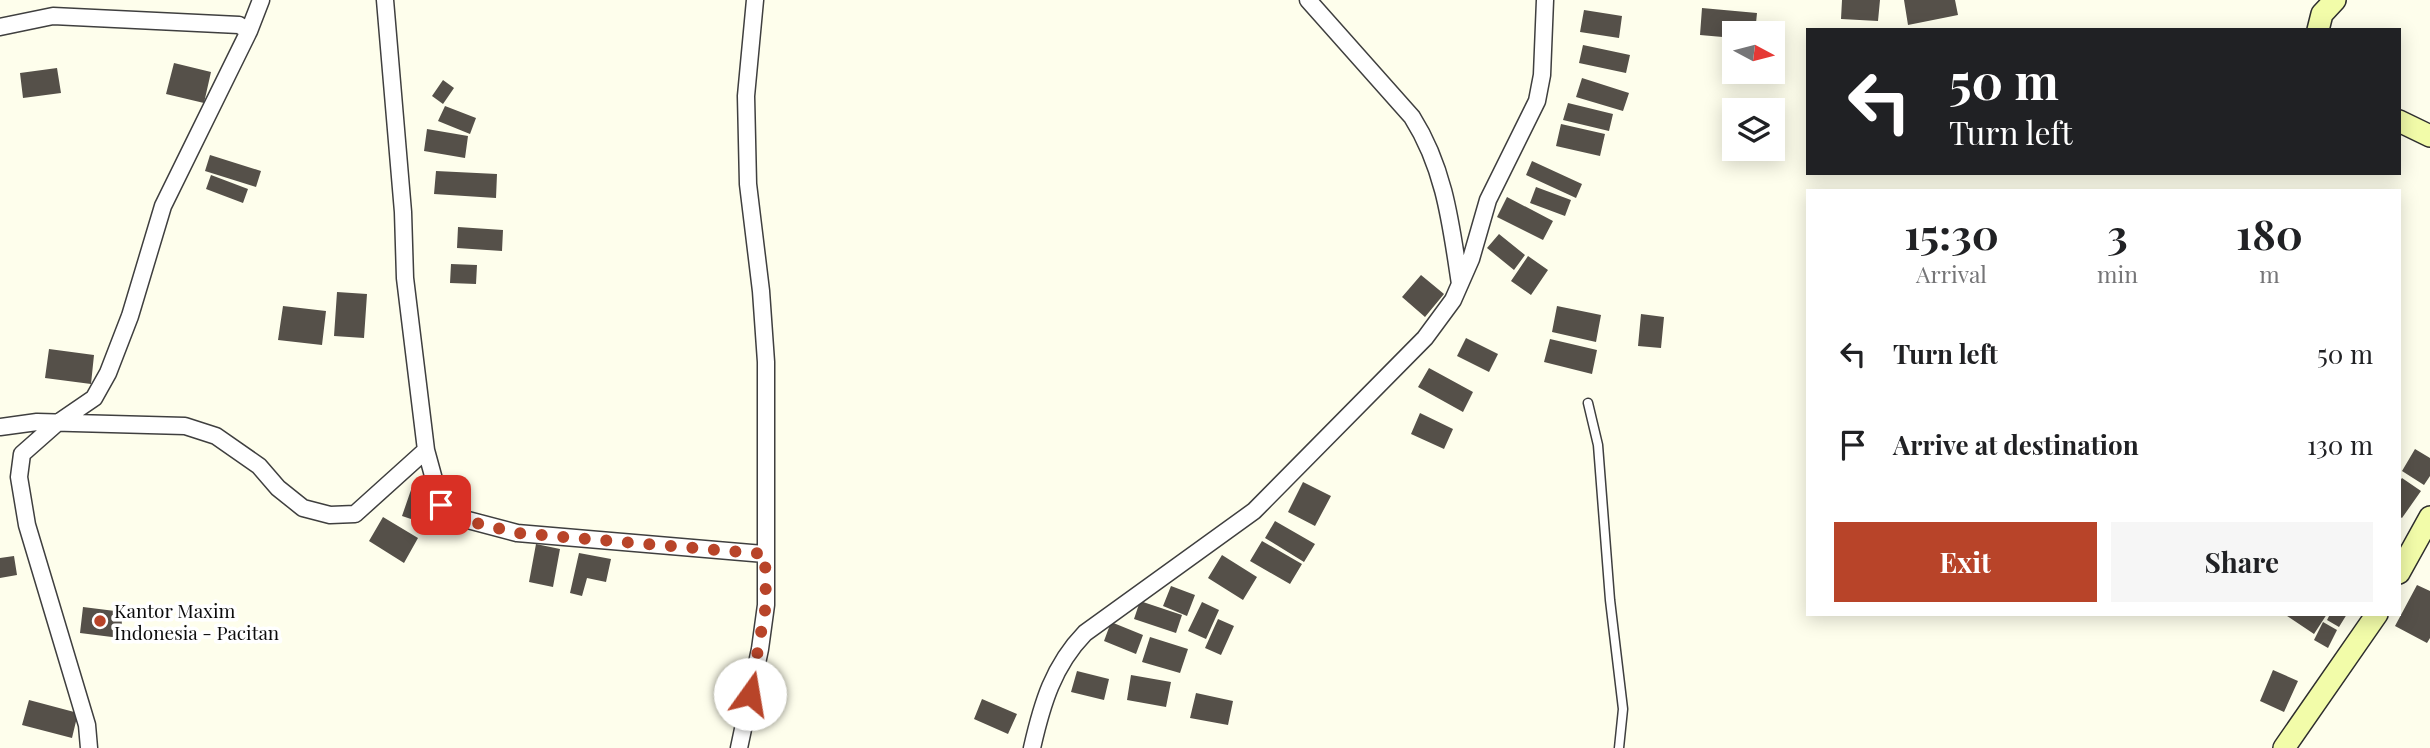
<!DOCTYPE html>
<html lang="en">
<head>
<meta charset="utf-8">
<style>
  body { margin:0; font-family:"Playfair Display",serif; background:#f6f6f6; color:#202124; height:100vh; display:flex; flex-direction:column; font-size:26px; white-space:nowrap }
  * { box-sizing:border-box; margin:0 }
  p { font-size:23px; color:#757577 }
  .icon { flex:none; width:38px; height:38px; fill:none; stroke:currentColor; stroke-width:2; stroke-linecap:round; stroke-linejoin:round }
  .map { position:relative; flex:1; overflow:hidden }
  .side { position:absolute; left:1806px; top:189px; width:595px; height:427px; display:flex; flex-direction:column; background:#fff; border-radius:0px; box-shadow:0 4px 18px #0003 }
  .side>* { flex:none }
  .guide { position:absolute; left:1806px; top:28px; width:595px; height:147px; border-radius:0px; box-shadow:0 4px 18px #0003; background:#202124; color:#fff; overflow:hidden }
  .needle { width:46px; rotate:97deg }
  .controls { position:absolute; left:1722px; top:21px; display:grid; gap:14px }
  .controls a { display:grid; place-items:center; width:63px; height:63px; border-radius:0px; background:#fff; box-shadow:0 4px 18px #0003; font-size:35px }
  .pin { position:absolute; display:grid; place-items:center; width:60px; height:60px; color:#fff; margin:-30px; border-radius:14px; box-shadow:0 4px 10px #0006 }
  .me { position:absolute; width:77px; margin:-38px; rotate:13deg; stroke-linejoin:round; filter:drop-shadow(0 0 5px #0008) }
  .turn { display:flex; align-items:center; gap:24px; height:147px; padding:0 28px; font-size:32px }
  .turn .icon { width:91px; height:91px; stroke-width:2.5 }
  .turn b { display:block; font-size:49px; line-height:60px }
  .eta { display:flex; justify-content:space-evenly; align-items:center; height:119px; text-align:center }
  .eta b { font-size:42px; font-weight:700; line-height:49px }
  .primary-button { display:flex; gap:14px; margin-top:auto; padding:14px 28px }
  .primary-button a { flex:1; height:80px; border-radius:0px; background:#b84429; color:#fff; font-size:28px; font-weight:700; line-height:80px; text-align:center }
  .primary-button a+a { background:#f6f6f6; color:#202124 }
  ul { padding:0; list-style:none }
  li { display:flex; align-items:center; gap:21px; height:91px; padding:0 28px }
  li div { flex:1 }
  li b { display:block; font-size:26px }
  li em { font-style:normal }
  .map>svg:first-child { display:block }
  .building { fill:#555049 }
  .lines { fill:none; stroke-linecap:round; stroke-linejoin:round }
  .lane-casing { stroke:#3f3f3f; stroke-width:11 }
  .street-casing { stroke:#3f3f3f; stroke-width:19 }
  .secondary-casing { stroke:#2e2e2e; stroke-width:24 }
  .lane { stroke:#fff; stroke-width:8 }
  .street { stroke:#fff; stroke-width:16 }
  .secondary { stroke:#f2fca9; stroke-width:21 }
  .route { stroke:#b84429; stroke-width:12; stroke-dasharray:0 21.6 }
  .poi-dot { fill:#b84429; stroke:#fff; stroke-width:2.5 }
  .labels { text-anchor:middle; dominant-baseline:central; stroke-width:7; stroke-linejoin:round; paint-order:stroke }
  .poi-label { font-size:19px; fill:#0c0c0c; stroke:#fff; text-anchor:start }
</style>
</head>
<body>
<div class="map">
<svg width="2430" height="748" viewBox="0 0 2430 748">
  <rect width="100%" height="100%" fill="#fefeec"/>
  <path class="building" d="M1842,0H1880L1878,21L1841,19Z
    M1904,0H1955L1958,15L1908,25Z
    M1702,8L1757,13L1755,33H1734V38L1700,35Z
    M1584,10L1622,16L1619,38L1580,32Z
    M1583,45L1630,55L1626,73L1579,63Z
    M174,63L211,72L204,103L166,94Z
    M57,68L61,93L23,98L20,73Z
    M1582,78L1629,93L1623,111L1576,97Z
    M443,80L454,88L443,104L432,96Z
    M1568,103L1613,114L1609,131L1563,120Z
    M445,106L476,118L470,134L438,121Z
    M1561,124L1605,134L1600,156L1556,146Z
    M427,129L468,136L465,158L424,151Z
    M210,155L261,171L256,187L205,171Z
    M1532,161L1582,184L1576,198L1526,175Z
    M436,171L497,174L496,198L434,194Z
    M211,175L248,189L243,203L206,189Z
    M1536,187L1571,200L1565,216L1530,203Z
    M1507,197L1553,221L1543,240L1497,217Z
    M458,227L503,230L502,251L457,248Z
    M1499,234L1525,255L1514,270L1487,248Z
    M1528,256L1548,270L1531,295L1511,281Z
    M451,264L477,265L476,284L450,283Z
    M1421,275L1444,294L1425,317L1402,297Z
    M337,292L367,294L364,338L334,336Z
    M283,306L326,311L322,345L278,340Z
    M1557,306L1601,315L1596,342L1552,332Z
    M1641,314L1664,317L1661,348L1638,346Z
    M1466,338L1498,354L1489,372L1457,356Z
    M1550,339L1597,350L1592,374L1544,362Z
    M49,349L94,355L91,384L45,378Z
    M1429,368L1473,392L1463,412L1418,387Z
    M1420,413L1453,429L1444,449L1411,434Z
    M2415,449L2430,458V476L2424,485L2402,471Z
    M2402,478L2421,491L2402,518L2399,516V482Z
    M1303,482L1331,496L1315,526L1288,512Z
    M412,487L427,492L417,521L402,516Z
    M383,517L418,538L404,563L369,541Z
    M1275,521L1315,544L1304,562L1265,538Z
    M1262,541L1302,564L1290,584L1250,561Z
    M536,544L560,549L553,587L529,582Z
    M579,553L611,559L606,582L587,578L582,596L570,593Z
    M1222,555L1257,577L1243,600L1208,578Z
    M14,556L17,575L0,578V558Z
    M2417,585L2430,591V638L2427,643L2395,626Z
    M1171,586L1195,595L1187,616L1163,606Z
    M1140,601L1182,615L1176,633L1134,619Z
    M1202,602L1219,610L1206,639L1188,631Z
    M83,607L123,612L120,638L80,633Z
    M2284,614H2327L2314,634Z
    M2330,614H2347L2339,627L2327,620Z
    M1218,619L1234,626L1221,655L1205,648Z
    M1111,622L1143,635L1136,654L1104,641Z
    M2323,622L2337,630L2328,648L2314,640Z
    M1150,637L1188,649L1180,673L1142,662Z
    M2273,670L2298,681L2284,712L2260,701Z
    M1077,671L1109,679L1104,700L1071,692Z
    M1131,675L1171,682L1166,707L1127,700Z
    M1196,693L1233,701L1228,725L1190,718Z
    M982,699L1017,714L1008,734L974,719Z
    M29,700L78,713L72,738L22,725Z"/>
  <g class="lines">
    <defs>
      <path id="lane" d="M1588,403L1598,445L1610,600L1623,709L1619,748"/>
      <path id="street" d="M385,0L403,212L405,278L426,450L441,505L449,515L517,533L765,554
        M1308,0L1412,117C1445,169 1451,225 1460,284
        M0,27L53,16L239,25L249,31
        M0,427L37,422L185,426L216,436L259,466L278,488L303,508L330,515L355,514L426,450
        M89,748L87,725L27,525L19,477L22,454L56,424L94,398L108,373L130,316L163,206L249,31L261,0
        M739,748L760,649L766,605V362L761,291L748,184L746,96L755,0
        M1032,748C1042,704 1053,666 1085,633L1254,511L1425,338L1453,300L1471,259L1488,200L1537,101L1542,75L1545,0"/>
      <path id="secondary" d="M2318,30L2322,14L2335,0
        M2399,121L2430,136
        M2399,573L2430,517
        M2284,748L2377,614"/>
    </defs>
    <use href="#lane" class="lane-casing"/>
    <use href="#street" class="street-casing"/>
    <use href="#secondary" class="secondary-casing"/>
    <use href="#lane" class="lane"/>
    <use href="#street" class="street"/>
    <use href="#secondary" class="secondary"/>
  </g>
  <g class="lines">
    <path class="route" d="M441,505L449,515L460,519L517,533L765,554L766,605L750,694"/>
  </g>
  <circle class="poi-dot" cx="100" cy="621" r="7"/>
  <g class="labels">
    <g class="poi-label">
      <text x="114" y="610">Kantor Maxim<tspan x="114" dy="22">Indonesia - Pacitan</tspan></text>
    </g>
  </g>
</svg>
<div class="controls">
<a><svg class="needle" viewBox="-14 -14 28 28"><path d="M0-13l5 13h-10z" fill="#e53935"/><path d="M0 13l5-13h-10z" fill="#757577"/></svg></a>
<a><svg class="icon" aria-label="layers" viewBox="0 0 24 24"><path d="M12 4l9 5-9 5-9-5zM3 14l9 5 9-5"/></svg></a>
</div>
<div class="pin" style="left:441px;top:505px;background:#d93025"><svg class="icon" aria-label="arrive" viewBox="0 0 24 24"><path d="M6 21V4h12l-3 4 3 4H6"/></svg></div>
<svg class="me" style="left:750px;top:694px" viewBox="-20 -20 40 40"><circle r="19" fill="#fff"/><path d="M0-13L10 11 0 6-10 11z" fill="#b84429"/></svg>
<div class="guide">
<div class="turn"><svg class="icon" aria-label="left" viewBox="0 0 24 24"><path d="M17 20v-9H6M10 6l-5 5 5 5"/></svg><div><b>50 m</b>Turn left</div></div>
</div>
<section class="side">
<div class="eta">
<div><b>15:30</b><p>Arrival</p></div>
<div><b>3</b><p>min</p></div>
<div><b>180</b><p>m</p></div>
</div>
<ul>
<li><svg class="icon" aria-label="left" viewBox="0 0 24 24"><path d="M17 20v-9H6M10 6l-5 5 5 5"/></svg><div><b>Turn left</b></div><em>50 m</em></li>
<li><svg class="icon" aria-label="arrive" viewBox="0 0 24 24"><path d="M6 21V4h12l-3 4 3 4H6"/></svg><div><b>Arrive at destination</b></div><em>130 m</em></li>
</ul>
<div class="primary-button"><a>Exit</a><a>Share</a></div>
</section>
</div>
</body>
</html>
